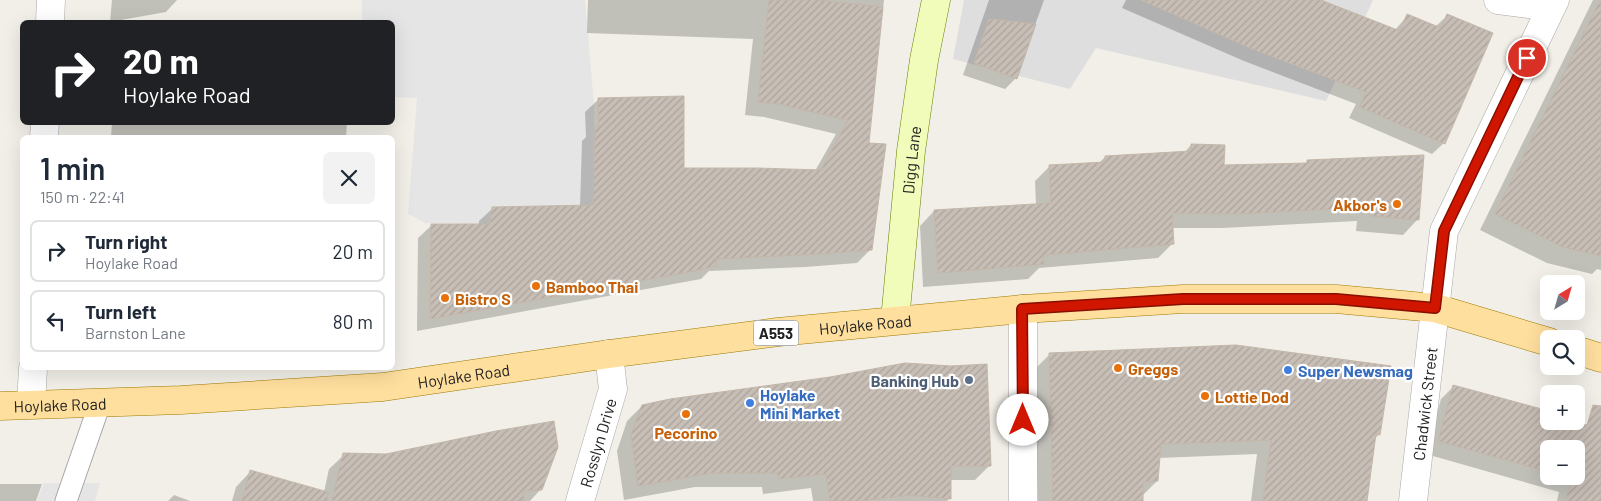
<!DOCTYPE html>
<html lang="en">
<head>
<meta charset="utf-8">
<style>
  body { margin:0; font-family:Barlow,sans-serif; background:#f2f2f3; color:#1f2937; height:100vh; display:flex; flex-direction:column; font-size:19px; white-space:nowrap }
  * { box-sizing:border-box; margin:0 }
  p { font-size:16px; color:#747a83 }
  .icon { flex:none; width:28px; height:28px; fill:none; stroke:currentColor; stroke-width:2; stroke-linecap:round; stroke-linejoin:round }
  .map { position:relative; flex:1; overflow:hidden }
  .sheet { position:absolute; left:20px; top:135px; width:375px; height:235px; display:flex; flex-direction:column; background:#fff; border-radius:8px; box-shadow:0 5px 20px #0002 }
  .sheet>* { flex:none }
  .banner { position:absolute; left:20px; top:20px; width:375px; height:105px; border-radius:8px; box-shadow:0 5px 20px #0002; background:#202124; color:#fff; overflow:hidden }
  .needle { width:32px; rotate:37deg }
  .controls { position:absolute; left:1540px; top:275px; display:grid; gap:10px }
  .controls a { display:grid; place-items:center; width:45px; height:45px; border-radius:8px; background:#fff; box-shadow:0 5px 20px #0002; font-size:25px }
  .pin { position:absolute; display:grid; place-items:center; width:42px; height:42px; color:#fff; margin:-21px; border:2px solid #fff; border-radius:50%; box-shadow:0 1px 5px #0007 }
  .me { position:absolute; width:55px; margin:-28px; rotate:0deg; stroke-linejoin:round; filter:drop-shadow(0 0 4px #0008) }
  .turn { display:flex; align-items:center; gap:18px; height:105px; padding:0 20px; font-size:22px }
  .turn .icon { width:65px; height:65px; stroke-width:2.5 }
  .turn b { display:block; font-size:35px; line-height:42px }
  .round { display:grid; place-items:center; flex:none; width:52px; height:52px; border-radius:8px; background:#f2f2f3 }
  .headline { display:flex; align-items:center; justify-content:space-between; height:85px; padding:0 20px }
  h1 { font-size:30px; font-weight:600; line-height:38px }
  ul { padding:0; list-style:none }
  li { display:flex; align-items:center; gap:15px; height:62px; margin:0 10px 8px; padding:0 10px; border:2px solid #e0e1e3; border-radius:8px }
  li div { flex:1 }
  li b { display:block; font-size:19px }
  li em { font-style:normal }
  .map>svg:first-child { display:block }
  .residential { fill:#dfdede }
  .parking { fill:#e5e5e5 }
  .shadow { fill:#0003; fill-rule:evenodd }
  .building { fill:url(#building-hatch); stroke:#c4b7a9 }
  .lines { fill:none; stroke-linecap:round; stroke-linejoin:round }
  .lane-casing { stroke:#a8a8a8; stroke-width:23 }
  .street-casing { stroke:#a8a8a8; stroke-width:29 }
  .secondary-casing { stroke:#647f00; stroke-width:29 }
  .primary-casing { stroke:#9d7a00; stroke-width:29 }
  .lane { stroke:#fff; stroke-width:21 }
  .street { stroke:#fff; stroke-width:28 }
  .secondary { stroke:#f2fcba; stroke-width:28 }
  .primary { stroke:#ffdf9e; stroke-width:28 }
  .route-casing { stroke:#880e00; stroke-width:12 }
  .route { stroke:#d11600; stroke-width:9 }
  .food-dot { fill:#e8710a; stroke:#fff; stroke-width:2 }
  .shop-dot { fill:#3f7fe0; stroke:#fff; stroke-width:2 }
  .service-dot { fill:#5c6f8a; stroke:#fff; stroke-width:2 }
  .labels { text-anchor:middle; dominant-baseline:central; stroke-width:4.5; stroke-linejoin:round; paint-order:stroke }
  .shield { fill:#fff; stroke:#646464; stroke-width:1 }
  .shield-label { font-size:15px; font-weight:bold; fill:#212121 }
  .street-label { font-size:16px; fill:#212121; stroke:#fff }
  .food-label { font-size:16px; font-weight:bold; fill:#c56008; stroke:#fff; text-anchor:start }
  .shop-label { font-size:16px; font-weight:bold; fill:#366cbe; stroke:#fff; text-anchor:start }
  .service-label { font-size:16px; font-weight:bold; fill:#4e5e75; stroke:#fff; text-anchor:end }
</style>
</head>
<body>
<div class="map">
<svg width="1601" height="501" viewBox="0 0 1601 501">
  <defs>
    <pattern id="building-hatch" width="6" height="6" patternUnits="userSpaceOnUse" patternTransform="scale(1.25)"><rect width="6" height="6" fill="#c7beb6"/><path d="M-1 1l2-2M0 6l6-6M5 7l2-2" fill="none" stroke="#aba39c"/></pattern>
  </defs>
  <rect width="100%" height="100%" fill="#f1efe7"/>
  <path class="residential" d="M964,0H1373L1326,101L1096,48L1070,89L953,59Z"/>
  <path class="parking" d="M362,0H585L594,104L593,205L493,207L490,224L425,223L408,214L417,98L393,97L392,22H362Z
    M44,483H100L95,501H37Z"/>
  <path class="shadow" d="M112,0H177L166,12L110,22Z
    M588,0H884L868,144L871,249L857,263L805,267L709,271L701,279L417,331L418,238L432,225H479V221L493,208L580,207L582,141L586,137L585,112L599,99L682,170L815,171L836,134L764,117L745,115L753,39L587,33Z
    M989,0H1044L1016,78L1005,89L963,75Z
    M1126,0H1316L1395,30L1408,15L1436,26L1448,15L1444,143L1432,154L1349,118L1356,104L1244,61L1122,8Z
    M1593,0H1601V270L1597,269L1592,274L1547,263L1480,230Z
    M112,122H347L346,138H111Z
    M1191,145L1223,167L1305,164L1308,161L1423,156L1417,220L1403,235L1356,231L1357,221L1222,228H1172L1173,243L1158,258L1039,268L1028,279L923,287L920,226L934,211L1036,205L1035,181L1050,166L1099,163L1105,157L1184,153Z
    M1050,354L1379,434L1374,440L1366,501H1251L1257,454L1159,458L1157,481L1142,496V501H1038L1035,369Z
    M1454,386L1549,421L1579,424L1601,431V501H1557L1559,492L1426,454L1441,399ZM1549,449H1576V476H1549Z
    M642,406L990,465L975,480H949L950,498L947,501H813L811,488L763,494L762,487H695L624,500L617,451L627,421Z
    M344,455L541,489L530,501H322L329,469Z
    M250,472L308,501H232L236,487Z
    M0,484H42L36,501H0Z
    M174,495L190,501H168Z"/>
  <path class="building" d="M769,0H817L883,7L869,143L886,144L872,250L819,254L716,259V266L684,273L430,319L431,224H490L492,207L593,205L595,126L599,127L598,98L684,96V168H757L821,170L848,120L778,104L758,102Z
    M1141,0H1321L1400,31L1407,14L1441,28L1447,14L1493,33L1445,144L1360,107L1366,92L1255,50Z
    M1600,0H1601V256L1563,247L1495,214Z
    M989,19L1036,24L1017,79L974,63Z
    M1191,144L1225,145L1224,165L1307,163V160L1424,155L1419,220L1370,216L1371,207L1237,214L1172,213L1174,244L1043,255L1044,264L938,273L934,210L1051,203L1049,165L1105,162V156L1191,151Z
    M1236,345L1391,366L1380,435L1376,434L1367,501H1263L1271,440L1161,444L1158,481L1143,482V501H1053L1049,353Z
    M905,363L951,366L987,364L991,466H951V499L909,495L861,501H830L826,474L778,479L777,473H711L638,486L631,435L642,405L670,399L830,377Z
    M1453,385L1549,411V421H1576V419L1581,420L1580,423L1587,425L1593,405L1601,406V501H1565L1572,479L1562,476H1576V449H1549V472L1438,441Z
    M554,421L558,447L542,490L523,491L524,501H332L343,453L386,454L496,431Z
    M250,470L328,492L327,501H242Z"/>
  <g class="lines">
    <defs>
      <path id="lane" d="M66,501L100,403"/>
      <g id="street">
        <path d="M1498,0L1551,7"/>
        <path d="M50,22L51,0"/>
        <path d="M44,138L45,122"/>
        <path d="M1023,309V501"/>
        <path d="M31,404L33,368"/>
        <path id="s1" d="M580,501L613,389L609,354"/>
        <path id="s2" d="M1413,501L1444,231L1555,0"/>
      </g>
      <g id="secondary">
        <path id="s3" d="M895,320L911,151L924,60L936,0"/>
      </g>
      <g id="primary">
        <path d="M1576,350L1601,358"/>
        <path id="s4" d="M0,406L181,400L383,387L609,354L778,332L1023,309L1183,299H1336L1435,308L1549,342"/>
      </g>
    </defs>
    <use href="#lane" class="lane-casing"/>
    <use href="#street" class="street-casing"/>
    <use href="#secondary" class="secondary-casing"/>
    <use href="#primary" class="primary-casing"/>
    <use href="#lane" class="lane"/>
    <use href="#street" class="street"/>
    <use href="#secondary" class="secondary"/>
    <use href="#primary" class="primary"/>
  </g>
  <g class="lines">
    <defs>
      <path id="route" d="M1023,420L1022,309L1183,299H1336L1435,308L1444,231L1527,58"/>
    </defs>
    <use href="#route" class="route-casing"/>
    <use href="#route" class="route"/>
  </g>
  <g class="food-dot">
    <circle cx="1397" cy="204" r="5"/>
    <circle cx="536" cy="286" r="5"/>
    <circle cx="445" cy="298" r="5"/>
    <circle cx="1118" cy="368" r="5"/>
    <circle cx="1205" cy="396" r="5"/>
    <circle cx="686" cy="414" r="5"/>
  </g>
  <g class="shop-dot">
    <circle cx="1288" cy="370" r="5"/>
    <circle cx="750" cy="403" r="5"/>
  </g>
  <circle class="service-dot" cx="969" cy="380" r="5"/>
  <g class="labels">
    <rect class="shield" x="753.5" y="320.5" width="45" height="25" rx="4"/>
    <g class="shield-label">
      <text x="776" y="333">A553</text>
    </g>
    <g class="street-label">
      <text stroke="none"><textPath href="#s3" startOffset="161">Digg Lane</textPath></text>
      <text stroke="none"><textPath href="#s4" startOffset="870">Hoylake Road</textPath></text>
      <text stroke="none"><textPath href="#s4" startOffset="465">Hoylake Road</textPath></text>
      <text stroke="none"><textPath href="#s4" startOffset="60">Hoylake Road</textPath></text>
      <text stroke="none"><textPath href="#s2" startOffset="98">Chadwick Street</textPath></text>
      <text stroke="none"><textPath href="#s1" startOffset="61">Rosslyn Drive</textPath></text>
    </g>
    <g class="food-label">
      <text x="1387" y="204" text-anchor="end">Akbor's</text>
      <text x="546" y="286">Bamboo Thai</text>
      <text x="455" y="298">Bistro S</text>
      <text x="1128" y="368">Greggs</text>
      <text x="1215" y="396">Lottie Dod</text>
      <text x="686" y="432" text-anchor="middle">Pecorino</text>
    </g>
    <g class="shop-label">
      <text x="1298" y="370">Super Newsmag</text>
      <text x="760" y="394">Hoylake<tspan x="760" dy="18">Mini Market</tspan></text>
    </g>
    <g class="service-label">
      <text x="959" y="380">Banking Hub</text>
    </g>
  </g>
</svg>
<div class="controls">
<a><svg class="needle" viewBox="-14 -14 28 28"><path d="M0-13l5 13h-10z" fill="#e53935"/><path d="M0 13l5-13h-10z" fill="#747a83"/></svg></a>
<a><svg class="icon" aria-label="search" viewBox="0 0 24 24"><circle cx="10" cy="10" r="6"/><path d="M15 15l6 6"/></svg></a>
<a>+</a>
<a>−</a>
</div>
<div class="pin" style="left:1527px;top:58px;background:#d93025"><svg class="icon" aria-label="arrive" viewBox="0 0 24 24"><path d="M6 21V4h12l-3 4 3 4H6"/></svg></div>
<svg class="me" style="left:1023px;top:420px" viewBox="-20 -20 40 40"><circle r="19" fill="#fff"/><path d="M0-13L10 11 0 6-10 11z" fill="#d11600"/></svg>
<div class="banner">
<div class="turn"><svg class="icon" aria-label="right" viewBox="0 0 24 24"><path d="M7 20v-9h11M14 6l5 5-5 5"/></svg><div><b>20 m</b>Hoylake Road</div></div>
</div>
<section class="sheet">
<div class="headline"><div><h1>1 min</h1><p>150 m · 22:41</p></div><a class="round"><svg class="icon" aria-label="close" viewBox="0 0 24 24"><path d="M6 6l12 12M18 6L6 18"/></svg></a></div>
<ul>
<li><svg class="icon" aria-label="right" viewBox="0 0 24 24"><path d="M7 20v-9h11M14 6l5 5-5 5"/></svg><div><b>Turn right</b><p>Hoylake Road</p></div><em>20 m</em></li>
<li><svg class="icon" aria-label="left" viewBox="0 0 24 24"><path d="M17 20v-9H6M10 6l-5 5 5 5"/></svg><div><b>Turn left</b><p>Barnston Lane</p></div><em>80 m</em></li>
</ul>
</section>
</div>
</body>
</html>
